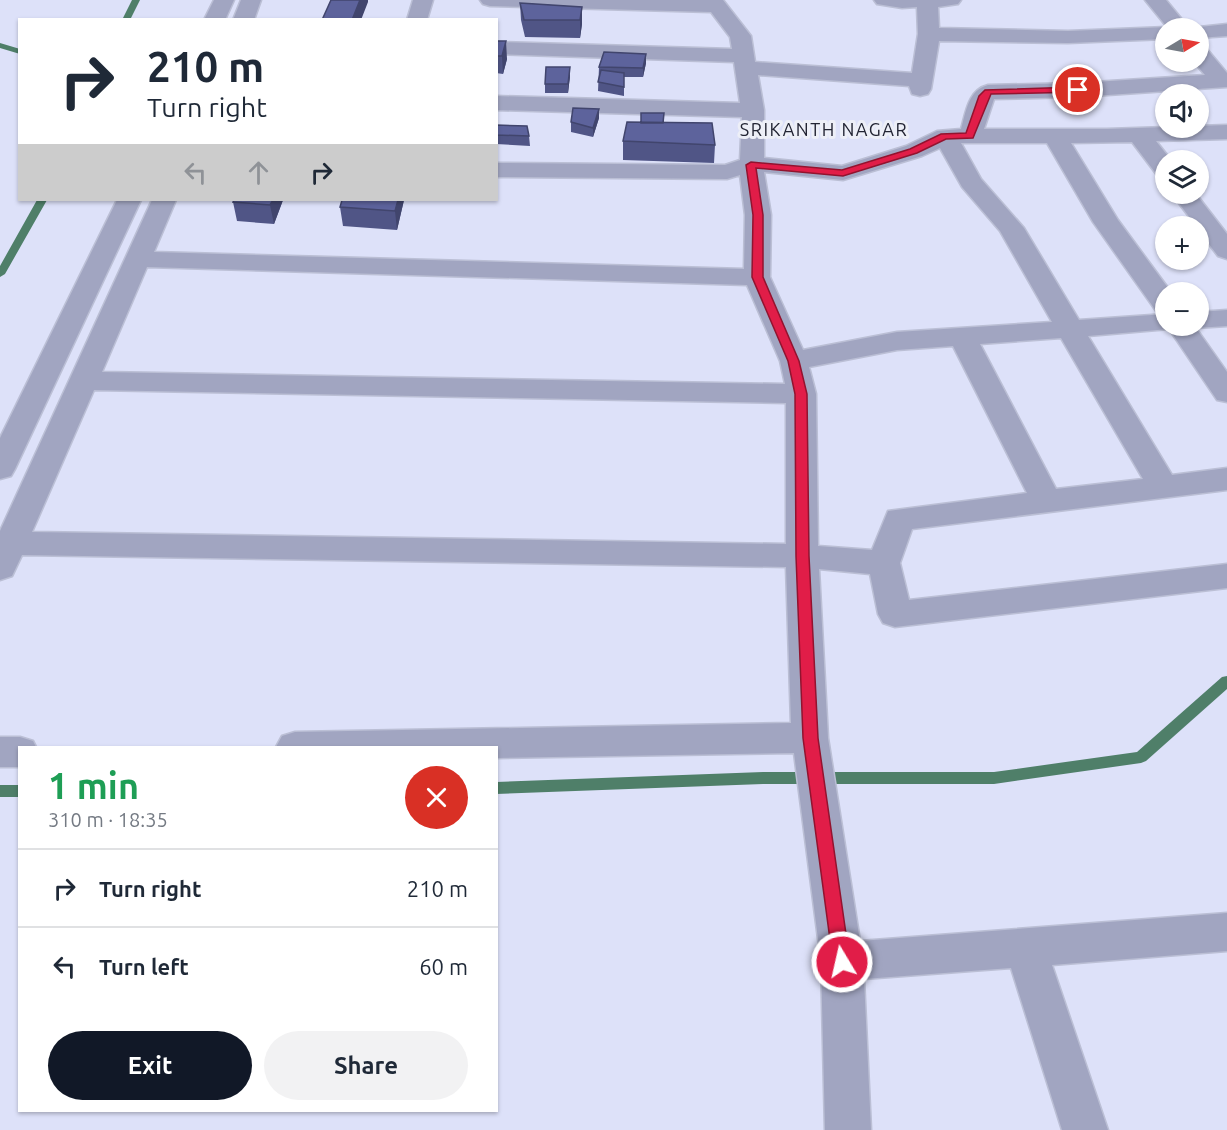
<!DOCTYPE html>
<html lang="en">
<head>
<meta charset="utf-8">
<style>
  body { margin:0; font-family:Ubuntu,sans-serif; background:#f2f2f3; color:#1f2937; height:100vh; display:flex; flex-direction:column; font-size:22px; white-space:nowrap }
  * { box-sizing:border-box; margin:0 }
  p { font-size:20px; color:#747a83 }
  .icon { flex:none; width:33px; height:33px; fill:none; stroke:currentColor; stroke-width:2; stroke-linecap:round; stroke-linejoin:round }
  .map { position:relative; flex:1; overflow:hidden }
  .drawer { position:absolute; left:18px; top:746px; width:480px; height:366px; display:flex; flex-direction:column; background:#fff; border-radius:0px; box-shadow:0 2px 4px #0004 }
  .drawer>* { flex:none }
  .guide { position:absolute; left:18px; top:18px; width:480px; height:183px; border-radius:0px; box-shadow:0 2px 4px #0004; background:#fff; color:#1f2937; overflow:hidden }
  .needle { width:39px; rotate:80deg }
  .fabs { position:absolute; left:1155px; top:18px; display:grid; gap:12px }
  .fabs a { display:grid; place-items:center; width:54px; height:54px; border-radius:50%; background:#fff; box-shadow:0 2px 4px #0004; font-size:30px }
  .pin { position:absolute; display:grid; place-items:center; width:51px; height:51px; color:#fff; margin:-26px; border:3px solid #fff; border-radius:50%; box-shadow:0 2px 6px #0007 }
  .me { position:absolute; width:66px; margin:-33px; rotate:351deg; stroke-linejoin:round; filter:drop-shadow(0 0 4px #0008) }
  .turn { display:flex; align-items:center; gap:21px; height:126px; padding:0 30px; font-size:27px }
  .turn .icon { width:78px; height:78px; stroke-width:2.5 }
  .turn b { display:block; font-size:42px; line-height:51px }
  .lanes { display:flex; align-items:center; height:57px; padding:0 30px; background:#0003; justify-content:center; gap:30px; direction:ltr }
  .lanes .off { opacity:.35 }
  .round { display:grid; place-items:center; flex:none; width:63px; height:63px; border-radius:32px; background:#f2f2f3 }
  .head { display:flex; align-items:center; justify-content:space-between; height:102px; padding:0 30px }
  h1 { font-size:36px; font-weight:600; line-height:45px; color:#1e9e55 }
  .button { display:flex; gap:12px; margin-top:auto; padding:12px 30px }
  .button a { flex:1; height:69px; border-radius:36px; background:#111827; color:#fff; font-size:24px; font-weight:600; line-height:69px; text-align:center }
  .button a+a { background:#f2f2f3; color:#1f2937 }
  ul { padding:0; list-style:none }
  li { display:flex; align-items:center; gap:18px; height:78px; padding:0 30px; border-top:2px solid #e0e1e3 }
  li div { flex:1 }
  li b { display:block; font-size:22px }
  li em { font-style:normal }
  .map>svg:first-child { display:block }
  .lines { fill:none; stroke-linecap:round; stroke-linejoin:round }
  .stream { fill:#4f7f69; fill-rule:evenodd }
  .minor-casing { stroke:#bbbfd5; stroke-width:3 }
  .minor { fill:#a1a5c1; fill-rule:evenodd }
  .wall { fill:#505586 }
  .shaded-wall { fill:#41456d }
  .building { fill:#5d639c; stroke:#41456d; stroke-width:1.5 }
  .route { fill:#e11d48; stroke:#92132f; stroke-width:1.5 }
  .labels { text-anchor:middle; dominant-baseline:central; stroke-width:6; stroke-linejoin:round; paint-order:stroke }
  .far-neighbourhood-label { font-size:18px; letter-spacing:1.5px; fill:#222433; stroke:#edeff7 }
</style>
</head>
<body>
<div class="map">
<svg width="1227" height="1130" viewBox="0 0 1227 1130">
  <rect width="100%" height="100%" fill="#dde1f9"/>
  <g class="lines">
    <path class="stream" d="M132,0H140L130,20H122Z
      M0,43L20,49V54L0,48Z
      M37,200H47L5,274L0,277V266Z
      M1227,676V689L1146,761L1141,763L994,784H763L496,794V782L763,772H994L1137,752L1222,677Z
      M0,785H20V797H0Z"/>
    <defs>
      <path id="minor" d="M214,0H234L225,20H204Z
        M241,0H261L254,20H233Z
        M413,0H433L427,20H407Z
        M480,0H723L751,36L755,62L912,73L918,34L917,7L902,8L877,4L874,0H961L958,4L938,7L939,28L1068,31L1167,27L1145,0H1166L1189,28H1166V39L1068,43L939,41L931,89L928,94L920,96L912,94L909,86L758,75L764,110V158L842,166L906,146L937,131L961,129C966,112 968,90 988,85L1078,83L1205,75L1194,62H1198V47L1206,48L1227,73V87L1078,97L994,99L984,129H1107L1227,125V139L1156,141L1171,160H1166V177L1157,175L1132,142L1071,143L1118,220L1171,292H1166V313L1156,311L1093,222L1047,143H961L981,179L1024,228L1079,320L1166,314V326H1198V312L1227,310V326L1196,328L1227,372V402L1217,400L1169,329L1088,336L1172,475L1227,468V490L912,529L900,563L909,600L1227,564V588L895,627L883,623L878,614L870,574L819,569L828,738L860,941L1227,913V951L1052,965L1108,1130H1062L1011,968L864,979L871,1130H825L821,962L794,753L496,758V747H276L282,736L295,732L791,723L786,567L22,555L12,576L0,580V531L152,200H176L154,252L744,269L745,215L740,175L727,179L496,177V163L725,165L740,160L742,117L496,110V96L740,103L734,62L496,54V42L732,49L730,37L711,12L490,6L483,4ZM940,148L962,187L1000,231L1052,322L897,332L803,350L770,277L771,215L764,172L843,180L922,156ZM147,267L747,285L780,361L785,384L102,372ZM1061,338L1143,479L1056,489L980,344ZM953,346L1027,493L888,511L872,550L818,546L816,394L809,367L897,350ZM94,390L786,403V544L32,532Z
        M1227,24V36L1198,38V28H1190Z
        M1172,194H1196L1227,234V259L1218,256L1198,230V226H1196Z
        M117,200H141L15,469L11,476L0,479V438Z
        M0,737H20L33,741L36,747H20V767H0Z"/>
    </defs>
    <use href="#minor" class="minor-casing"/>
    <use href="#minor" class="minor"/>
  </g>
  <path class="wall" d="M520,3L582,7V24L580,38L525,37L521,20Z
    M496,41L507,59L503,74L496,73Z
    M646,54V63L643,77H624V96L598,91L599,67Z
    M570,76L568,93H545V84Z
    M599,109V118L593,137L571,132V122Z
    M641,123H663L715,145L714,163L623,160V141Z
    M496,125L529,136L530,146L496,144Z
    M283,200L274,224L237,221L233,202Z
    M404,200L397,230L343,226L340,207Z"/>
  <path class="shaded-wall" d="M360,0H368V2L361,20H352Z
    M582,7V24L580,38V20Z
    M506,41L507,59L503,74L502,56Z
    M646,54V63L643,77V68Z
    M570,67V76L568,93V84Z
    M599,109V118L593,137V128Z
    M273,200H283L274,224L270,205Z
    M398,200H404L397,230L395,211Z"/>
  <path class="building" d="M331,0H360L352,20H322Z
    M520,3L582,7L580,20H524Z
    M496,41H506L502,56H496Z
    M604,52L646,54L643,68L599,67Z
    M546,67H570L568,84H545Z
    M601,70L624,73V87L598,82Z
    M573,108L599,109L593,128L571,122Z
    M641,113H664L663,123H641Z
    M627,122L712,123L715,145L623,141Z
    M496,125L527,126L529,136L496,135Z
    M234,200H273L270,205L233,202Z
    M342,200H398L395,211L340,207Z"/>
  <path class="route" d="M1078,87L1082,88V92L991,94L973,138L946,139L917,153L843,176L756,168L763,215V277L799,361L807,394L809,556L818,738L850,962L848,967L842,969L835,967L833,962L803,738L796,556L795,394L788,361L752,277L753,215L746,165L751,162L842,170L910,149L941,134L966,133L979,96L985,90Z"/>
  <g class="labels">
    <g class="far-neighbourhood-label">
      <text x="824" y="129">SRIKANTH NAGAR</text>
    </g>
  </g>
</svg>
<div class="fabs">
<a><svg class="needle" viewBox="-14 -14 28 28"><path d="M0-13l5 13h-10z" fill="#e53935"/><path d="M0 13l5-13h-10z" fill="#747a83"/></svg></a>
<a><svg class="icon" aria-label="sound" viewBox="0 0 24 24"><path d="M4 9h4l5-4v14l-5-4H4zM17 9q2 3 0 6"/></svg></a>
<a><svg class="icon" aria-label="layers" viewBox="0 0 24 24"><path d="M12 4l9 5-9 5-9-5zM3 14l9 5 9-5"/></svg></a>
<a>+</a>
<a>−</a>
</div>
<div class="pin" style="left:1078px;top:90px;background:#d93025"><svg class="icon" aria-label="arrive" viewBox="0 0 24 24"><path d="M6 21V4h12l-3 4 3 4H6"/></svg></div>
<svg class="me" style="left:842px;top:962px" viewBox="-20 -20 40 40"><circle r="17" fill="#e11d48" stroke="#fff" stroke-width="3"/><path d="M0-11L8 9 0 5-8 9z" fill="#fff"/></svg>
<div class="guide">
<div class="turn"><svg class="icon" aria-label="right" viewBox="0 0 24 24"><path d="M7 20v-9h11M14 6l5 5-5 5"/></svg><div><b>210 m</b>Turn right</div></div>
<div class="lanes"><svg class="icon off" aria-label="left" viewBox="0 0 24 24"><path d="M17 20v-9H6M10 6l-5 5 5 5"/></svg><svg class="icon off" aria-label="ahead" viewBox="0 0 24 24"><path d="M12 20V5M6 11l6-6 6 6"/></svg><svg class="icon" aria-label="right" viewBox="0 0 24 24"><path d="M7 20v-9h11M14 6l5 5-5 5"/></svg></div>
</div>
<section class="drawer">
<div class="head"><div><h1>1 min</h1><p>310 m · 18:35</p></div><a class="round" style="background:#d93025;color:#fff"><svg class="icon" aria-label="close" viewBox="0 0 24 24"><path d="M6 6l12 12M18 6L6 18"/></svg></a></div>
<ul>
<li><svg class="icon" aria-label="right" viewBox="0 0 24 24"><path d="M7 20v-9h11M14 6l5 5-5 5"/></svg><div><b>Turn right</b></div><em>210 m</em></li>
<li><svg class="icon" aria-label="left" viewBox="0 0 24 24"><path d="M17 20v-9H6M10 6l-5 5 5 5"/></svg><div><b>Turn left</b></div><em>60 m</em></li>
</ul>
<div class="button"><a>Exit</a><a>Share</a></div>
</section>
</div>
</body>
</html>
